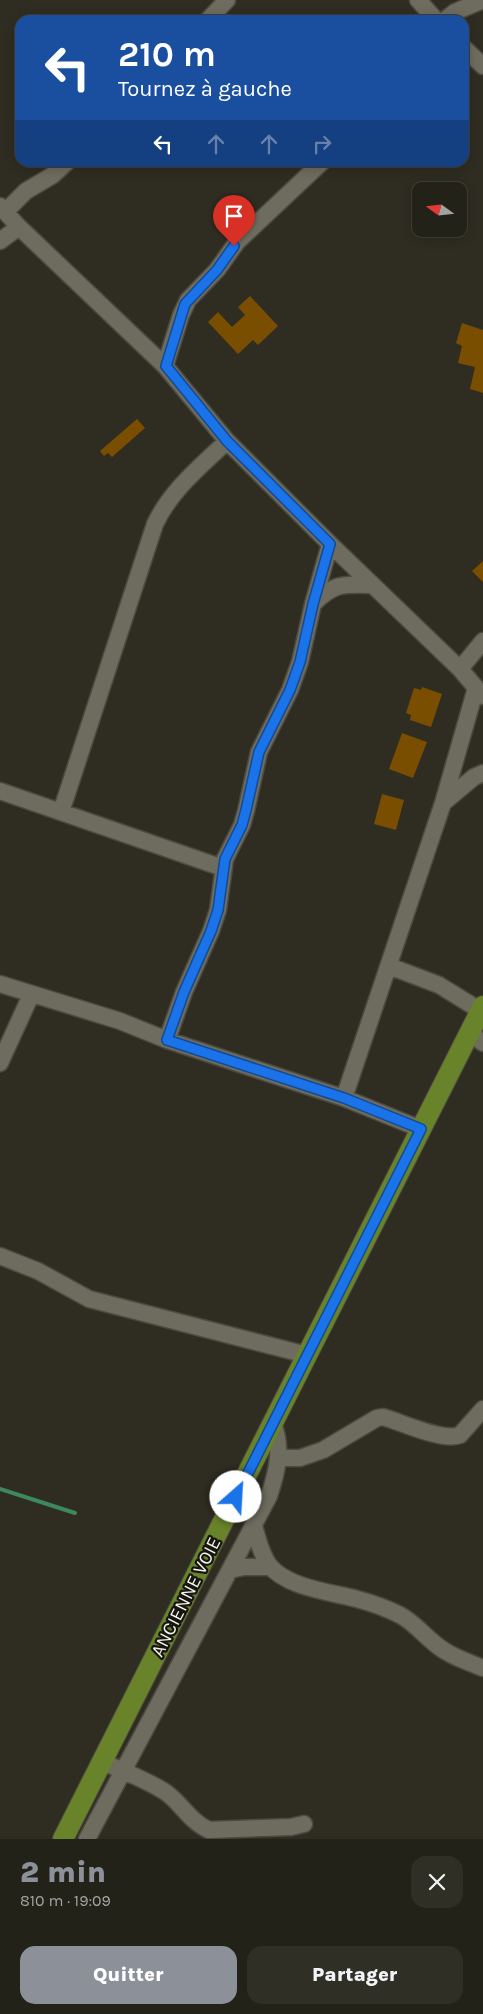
<!DOCTYPE html>
<html lang="fr">
<head>
<meta charset="utf-8">
<style>
  body { margin:0; font-family:Karla,sans-serif; background:#2f2f26; color:#f1f3f6; height:100vh; display:flex; flex-direction:column; font-size:19px; white-space:nowrap }
  * { box-sizing:border-box; margin:0 }
  p { font-size:16px; color:#a3a4a2 }
  .icon { flex:none; width:28px; height:28px; fill:none; stroke:currentColor; stroke-width:2; stroke-linecap:round; stroke-linejoin:round }
  .map { position:relative; height:1839px; overflow:hidden }
  .panel { display:flex; flex-direction:column; background:#232219; flex:1 }
  .panel>* { flex:none }
  .guide { position:absolute; left:15px; top:15px; width:454px; height:152px; border-radius:15px; box-shadow:0 2px 12px #0003,0 0 0 1px #403f38; background:#1a4fa0; color:#fff; overflow:hidden }
  .needle { width:32px; rotate:285deg }
  .buttons { position:absolute; left:412px; top:182px; display:grid; gap:10px }
  .buttons a { display:grid; place-items:center; width:55px; height:55px; border-radius:10px; background:#232219; box-shadow:0 2px 12px #0003,0 0 0 1px #403f38; font-size:25px }
  .pin { position:absolute; display:grid; place-items:center; width:42px; height:42px; color:#fff; margin:-51px -21px; border-radius:50% 50% 50% 0; rotate:-45deg; box-shadow:0 0 5px #0007 }
  .pin .icon { rotate:45deg }
  .me { position:absolute; width:55px; margin:-28px; rotate:26deg; stroke-linejoin:round; filter:drop-shadow(0 0 4px #0008) }
  .turn { display:flex; align-items:center; gap:18px; height:105px; padding:0 20px; font-size:22px }
  .turn .icon { width:65px; height:65px; stroke-width:2.5 }
  .turn b { display:block; font-size:35px; line-height:42px }
  .lanes { display:flex; align-items:center; height:48px; padding:0 20px; background:#0003; justify-content:center; gap:25px; direction:ltr }
  .lanes .off { opacity:.35 }
  .round { display:grid; place-items:center; flex:none; width:52px; height:52px; border-radius:15px; background:#2f2f26 }
  .headline { display:flex; align-items:center; justify-content:space-between; height:85px; padding:0 20px }
  h1 { font-size:30px; font-weight:800; line-height:38px; color:#8c9099 }
  .primary-button { display:flex; gap:10px; margin-top:auto; padding:10px 20px }
  .primary-button a { flex:1; height:58px; border-radius:15px; background:#8c9099; color:#fff; font-size:20px; font-weight:800; line-height:58px; text-align:center }
  .primary-button a+a { background:#2f2f26; color:#f1f3f6 }
  .map>svg:first-child { display:block }
  .lines { fill:none; stroke-linecap:round; stroke-linejoin:round }
  .stream { stroke:#3e885e; stroke-width:4 }
  .building { fill:#7a4e00 }
  .minor-casing { stroke:#4c4a40; stroke-width:19 }
  .major-casing { stroke:#4c4a40; stroke-width:22 }
  .minor { stroke:#6e6c5e; stroke-width:16 }
  .major { stroke:#688329; stroke-width:20 }
  .route-casing { stroke:#114b97; stroke-width:12 }
  .route { stroke:#1a73e8; stroke-width:9 }
  .labels { text-anchor:middle; dominant-baseline:central; stroke-width:4.5; stroke-linejoin:round; paint-order:stroke }
  .street-label { font-size:19px; fill:#f4f3ec; stroke:#161510 }
</style>
</head>
<body>
<div class="map">
<svg width="483" height="1839" viewBox="0 0 483 1839">
  <rect width="100%" height="100%" fill="#2f2d21"/>
  <g class="lines">
    <path class="stream" d="M0,1489L75,1513"/>
  </g>
  <path class="building" d="M250,296L278,326L258,345L253,340L238,354L208,322L218,312L232,327L245,315L238,307Z
    M462,323L483,330V393L470,389L475,367L458,363L462,346L456,343Z
    M137,419L145,428L112,457L108,453L104,456L100,451Z
    M483,561V582L472,571Z
    M422,687L442,694L431,727L410,720L411,715L406,713L414,688L421,690Z
    M402,733L427,742L413,778L389,769Z
    M382,794L404,800L396,830L374,824Z"/>
  <g class="lines">
    <defs>
      <path id="minor" d="M418,0L436,20
        M208,20L227,0
        M445,20L455,12L483,0
        M464,48L483,66
        M0,206L19,227L165,366L227,441L330,544L460,669L483,696
        M6,211L26,191L53,175L67,162
        M0,241L19,227
        M165,366L181,315L188,300L217,270L237,242L322,162
        M313,604C334,583 342,584 372,585
        M460,669L483,641
        M0,791L223,868
        M443,803L474,777L483,773
        M61,812L155,524C171,490 200,467 227,441
        M389,966L439,985L481,1011
        M0,984L120,1021L167,1040L344,1098L421,1129
        M470,1033L483,1043
        M167,1040L184,992L211,931L218,910L225,859L242,825L246,811L259,752L290,690L300,662L313,604L330,544
        M0,1063L31,995
        M344,1098L443,803L476,688
        M0,1256L38,1271L89,1299L307,1355
        M279,1458H300L323,1450L377,1418L383,1417C401,1422 443,1442 460,1435L483,1409
        M254,1526C258,1540 261,1554 269,1565C287,1588 331,1592 357,1599C372,1603 386,1608 400,1615C417,1624 428,1641 445,1651C456,1658 470,1663 483,1668
        M230,1570L244,1567H270
        M112,1766C128,1773 155,1784 168,1794C182,1805 192,1823 209,1830L291,1827L304,1824
        M87,1839L269,1496C277,1472 283,1448 273,1424"/>
      <path id="major" d="M63,1839L483,1006"/>
    </defs>
    <use href="#minor" class="minor-casing"/>
    <use href="#major" class="major-casing"/>
    <use href="#minor" class="minor"/>
    <use href="#major" class="major"/>
  </g>
  <g class="lines">
    <defs>
      <path id="route" d="M234,246L217,270L185,304L166,366L227,441L330,544L313,604L300,662L290,690L259,752L246,810L242,825L225,859L218,910L211,931L184,992L167,1040L344,1098L421,1129L236,1497"/>
    </defs>
    <use href="#route" class="route-casing"/>
    <use href="#route" class="route"/>
  </g>
  <g class="labels">
    <g class="street-label">
      <text transform="translate(186 1597) rotate(-63)">ANCIENNE VOIE</text>
    </g>
  </g>
</svg>
<div class="buttons">
<a><svg class="needle" viewBox="-14 -14 28 28"><path d="M0-13l5 13h-10z" fill="#e53935"/><path d="M0 13l5-13h-10z" fill="#a3a4a2"/></svg></a>
</div>
<div class="pin" style="left:234px;top:246px;background:#d93025"><svg class="icon" aria-label="arrive" viewBox="0 0 24 24"><path d="M6 21V4h12l-3 4 3 4H6"/></svg></div>
<svg class="me" style="left:236px;top:1497px" viewBox="-20 -20 40 40"><circle r="19" fill="#fff"/><path d="M0-13L10 11 0 6-10 11z" fill="#1a73e8"/></svg>
<div class="guide">
<div class="turn"><svg class="icon" aria-label="left" viewBox="0 0 24 24"><path d="M17 20v-9H6M10 6l-5 5 5 5"/></svg><div><b>210 m</b>Tournez à gauche</div></div>
<div class="lanes"><svg class="icon" aria-label="left" viewBox="0 0 24 24"><path d="M17 20v-9H6M10 6l-5 5 5 5"/></svg><svg class="icon off" aria-label="ahead" viewBox="0 0 24 24"><path d="M12 20V5M6 11l6-6 6 6"/></svg><svg class="icon off" aria-label="ahead" viewBox="0 0 24 24"><path d="M12 20V5M6 11l6-6 6 6"/></svg><svg class="icon off" aria-label="right" viewBox="0 0 24 24"><path d="M7 20v-9h11M14 6l5 5-5 5"/></svg></div>
</div>
</div>
<section class="panel">
<div class="headline"><div><h1>2 min</h1><p>810 m · 19:09</p></div><a class="round"><svg class="icon" aria-label="close" viewBox="0 0 24 24"><path d="M6 6l12 12M18 6L6 18"/></svg></a></div>
<div class="primary-button"><a>Quitter</a><a>Partager</a></div>
</section>
</body>
</html>
